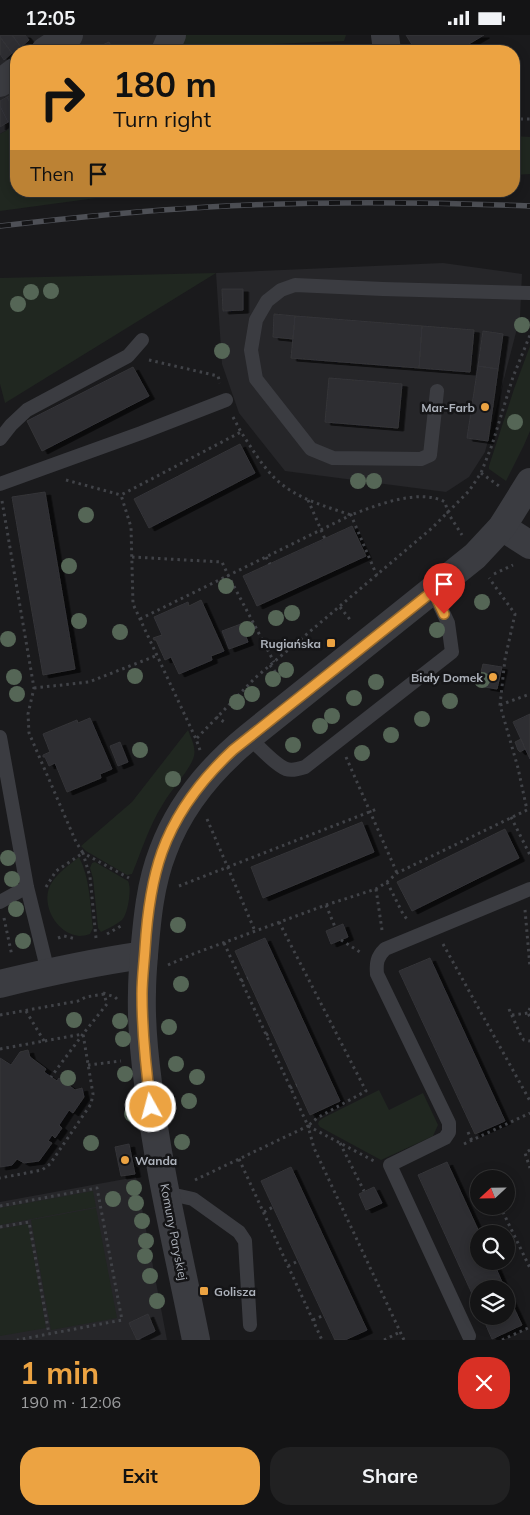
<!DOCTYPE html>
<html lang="en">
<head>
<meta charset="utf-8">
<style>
  body { margin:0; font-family:Mulish,sans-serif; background:#212122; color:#f1f3f6; height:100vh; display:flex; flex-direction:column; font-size:19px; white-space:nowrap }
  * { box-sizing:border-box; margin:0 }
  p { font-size:16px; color:#9d9ea0 }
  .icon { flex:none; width:28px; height:28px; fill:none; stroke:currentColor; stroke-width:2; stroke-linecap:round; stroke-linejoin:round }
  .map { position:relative; height:1305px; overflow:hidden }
  .drawer { display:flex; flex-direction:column; background:#141415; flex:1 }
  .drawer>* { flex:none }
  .banner { position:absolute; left:10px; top:10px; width:510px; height:152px; border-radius:20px; box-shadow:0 2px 12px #0003,0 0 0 1px #333334; background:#eca342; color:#111; overflow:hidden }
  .needle { width:32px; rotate:248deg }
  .controls { position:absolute; left:470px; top:1135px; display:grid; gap:10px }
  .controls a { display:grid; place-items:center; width:45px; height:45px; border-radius:50%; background:#141415; box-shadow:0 2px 12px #0003,0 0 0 1px #333334; font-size:25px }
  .pin { position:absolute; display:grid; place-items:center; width:42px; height:42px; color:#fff; margin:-51px -21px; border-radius:50% 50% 50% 0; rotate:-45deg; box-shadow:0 0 5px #0007 }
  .pin .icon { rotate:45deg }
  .me { position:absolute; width:55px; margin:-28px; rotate:353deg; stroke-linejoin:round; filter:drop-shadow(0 0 4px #0008) }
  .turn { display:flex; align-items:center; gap:18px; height:105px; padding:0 20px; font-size:22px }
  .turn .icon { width:65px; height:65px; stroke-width:2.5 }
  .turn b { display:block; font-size:35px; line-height:42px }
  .then { display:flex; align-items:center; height:48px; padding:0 20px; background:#0003; gap:10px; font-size:19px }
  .round { display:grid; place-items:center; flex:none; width:52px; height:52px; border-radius:20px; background:#212122 }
  .overview { display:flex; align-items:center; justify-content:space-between; height:85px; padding:0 20px }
  h1 { font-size:30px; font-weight:700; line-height:38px; color:#eca342 }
  .cta { display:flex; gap:10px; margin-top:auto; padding:10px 20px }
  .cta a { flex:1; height:58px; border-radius:20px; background:#eca342; color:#111; font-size:20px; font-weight:700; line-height:58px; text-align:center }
  .cta a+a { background:#212122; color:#f1f3f6 }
  .status { display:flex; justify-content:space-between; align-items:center; height:35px; padding:0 25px; background:#141415; direction:ltr }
  .status svg { height:14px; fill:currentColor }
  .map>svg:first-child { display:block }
  .built { fill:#262629 }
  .green { fill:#202720 }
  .building { fill:#2d2d30; stroke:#343438; filter:url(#shadow) }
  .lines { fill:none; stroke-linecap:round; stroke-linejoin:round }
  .path { stroke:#414348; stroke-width:3; stroke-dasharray:2.5 4; stroke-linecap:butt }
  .service { stroke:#3b3c41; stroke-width:14 }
  .minor { stroke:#3b3c41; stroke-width:28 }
  .tertiary { stroke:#3b3c41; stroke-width:28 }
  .rail-casing { stroke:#4e5056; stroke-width:5.5 }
  .rail { stroke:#151517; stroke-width:4; stroke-dasharray:11; stroke-linecap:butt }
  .tree { fill:#556656 }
  .route-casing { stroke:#996a2b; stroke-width:12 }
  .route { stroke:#eca342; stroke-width:9 }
  .poi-dot { fill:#eca342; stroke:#151517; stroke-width:2 }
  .labels { text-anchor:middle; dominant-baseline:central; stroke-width:5; stroke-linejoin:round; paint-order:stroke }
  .poi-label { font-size:12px; font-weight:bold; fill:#adb2bb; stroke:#151517; text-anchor:end }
  .street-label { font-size:12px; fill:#adb2bb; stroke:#151517 }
</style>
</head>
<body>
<div class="status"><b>12:05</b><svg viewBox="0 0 49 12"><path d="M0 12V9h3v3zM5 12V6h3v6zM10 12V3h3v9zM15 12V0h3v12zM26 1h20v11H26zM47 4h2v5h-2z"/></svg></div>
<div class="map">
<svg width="530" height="1305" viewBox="0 0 530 1305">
  <defs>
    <filter id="shadow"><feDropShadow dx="5.5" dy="3" stdDeviation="0" flood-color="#0009"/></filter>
  </defs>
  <rect width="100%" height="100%" fill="#1a1a1c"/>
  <path class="built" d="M0,0H183L177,16H16V90L0,99Z
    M443,228L522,239L520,282L485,417L469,442L446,457L285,436L239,378L222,329L216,238Z
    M136,1142L167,1305H0V1167Z"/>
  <path class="green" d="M183,0H346L344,6L225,11V16H177Z
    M16,90V156H165L96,163L0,176V99Z
    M514,101L530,102V139L514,140Z
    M216,238L5,368L0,349V243Z
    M530,311V396L524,410L506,446L489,434V431L514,354Z
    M188,695C191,703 196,712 194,721C191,734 170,756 163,769C149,791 142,815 132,839L127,840L86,816L81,811L132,767Z
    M79,822C90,843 90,869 93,893L90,899C87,900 83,901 79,901C59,899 44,876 48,857C51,842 68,831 79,822Z
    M95,827L128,846C132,853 128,879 122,885C116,890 107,894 101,897L98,893L93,843L90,833L92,828Z
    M379,1055L389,1075L423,1058L438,1090L433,1101L381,1125L320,1092L318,1089L319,1086L323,1083Z
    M93,1156L96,1172L0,1190V1173Z
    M96,1173L117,1283L51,1295L31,1185Z
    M28,1189L46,1293L0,1301V1194Z"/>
  <path class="building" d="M0,0H12L21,12L12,18L0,2Z
    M12,0H25L29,5L21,12Z
    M406,0H484L457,16H416Z
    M0,2L12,18L4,25L0,19Z
    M109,7L114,16H100L98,12Z
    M16,57V79L7,62Z
    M7,62L16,79V83L8,87L0,71V66Z
    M0,71L8,87L0,92Z
    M222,254H243V275L223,276Z
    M274,279L295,281L293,304L273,302Z
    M295,281L422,291L419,333L291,323Z
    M422,291L474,295L470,337L419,333Z
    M483,296L503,299L498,334L478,331Z
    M478,331L498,334L488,406L467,403Z
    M133,332L149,361L42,416L27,386Z
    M329,343L402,349L398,393L325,387Z
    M240,409L255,438L149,493L134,464Z
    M45,457L75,634L43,640L12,462Z
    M352,491L366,521L257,571L243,541Z
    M201,565L224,616L211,621L212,625L179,639L171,622L165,625L156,605H154L153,603L162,600L154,582L188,567L189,571Z
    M241,589L248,607L229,614L222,596Z
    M483,629L502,632L497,654L485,652L487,643L480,641Z
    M530,679V724L513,687Z
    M90,683L112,734L100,739L101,743L67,757L55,728L49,731L45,722H43V720L50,717L43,699L77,685L78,688Z
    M521,704L525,714L520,717L518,715L515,707Z
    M120,707L128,727L118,731L110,711Z
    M362,787L374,817L263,863L251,832Z
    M505,794L519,823L412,876L397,847Z
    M343,889L348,902L331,909L326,896Z
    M265,903L340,1066L310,1080L235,916Z
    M430,923L505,1086L475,1099L399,936Z
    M28,1015L30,1022L46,1034L44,1037L57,1046L59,1043L75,1055L82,1053L84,1062L73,1078L69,1075L59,1090L62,1093L55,1103L52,1100L48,1106L52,1108L39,1126L24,1128L17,1124L12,1130L0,1132V1023L11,1030L20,1017Z
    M129,1109L135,1139L121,1141L115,1112Z
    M447,1127L480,1199H479V1226H493L505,1254H479V1274L418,1140Z
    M291,1132L367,1295L345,1305H335L261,1146Z
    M374,1152L382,1168L366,1175L359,1159Z
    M506,1256L522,1290L492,1304L482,1281H506Z
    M148,1279L155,1296L137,1305L129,1288Z"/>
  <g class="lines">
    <path class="path" d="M514,84H530
      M149,325L218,341L220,348
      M233,382L241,397
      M481,438L499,451
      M66,445L121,460
      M308,465L325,504
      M2,466L34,653L28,679L29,698L76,807L83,818L56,836L46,852
      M132,522L222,527L228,540L274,627
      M266,522L270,529
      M494,539L513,530
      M340,572L352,587
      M140,584L351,480L377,541
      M270,630L281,644
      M34,653L89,647L158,620
      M500,670L530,659
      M216,682L226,688
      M197,703L255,643L432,493L469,456L481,438L492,410L513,342L530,300
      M200,715L196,704L133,569L131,492L121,460L241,397C253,415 266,438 284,451C304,466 328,472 351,480C377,470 419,453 445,467L448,478L462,500
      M346,722L397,838
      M511,782L530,820
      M207,784L255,896
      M387,847L402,877L408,886
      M179,851L377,774
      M376,854L382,895
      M326,870L335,892
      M525,875L530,932
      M4,883L12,921
      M279,887L366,1056L317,1083L308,1091
      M107,899L121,891
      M58,903L64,901L76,904
      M96,903L90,842L83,818L129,843
      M341,905L360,917L363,916
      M224,908L308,1091L374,1126
      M443,909L530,1066
      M168,930L193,919L326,870L376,854L387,847L397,838L527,775L518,733L500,670L505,624L515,579L489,543
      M241,946L248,943
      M103,958L115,962L117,964
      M530,973L528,978L530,982
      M509,974L522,1003L524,1005L530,1006
      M26,976L44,1006
      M0,980L78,966L86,962L104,959L107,969L83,999L93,1059L91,1069L50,1129L42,1135L0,1143
      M512,980L528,978
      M266,1000L272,997
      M0,1014L83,999L51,1042
      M88,1030L121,1026
      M290,1053L297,1050
      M468,1097L472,1106
      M340,1108L364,1156
      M464,1109L530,1078
      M530,1115L525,1118L530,1133
      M239,1124L322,1305
      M485,1141L486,1144
      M195,1145L308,1091L314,1113L404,1305
      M0,1171L97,1153L122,1285L17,1305
      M500,1171L530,1233
      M264,1177L273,1172
      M0,1192L29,1187L49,1299
      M288,1231L298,1226
      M313,1285L324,1280
      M384,1305L400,1297
      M502,1305L530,1292"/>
    <path class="service" d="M437,356L430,420L421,424L333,423L311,414L256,344L251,315L256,285L267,266L281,255L295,250L383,254L530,258
      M0,404L11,390L27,375L128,321L142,305
      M0,449L141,398L226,365
      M0,702L27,852L48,937
      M249,702C258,711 274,729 286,734C292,736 299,734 305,732L452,617L448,588L433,556
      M0,867L27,852
      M166,1158L193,1164L239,1197L245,1206L250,1290
      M469,1301L390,1130L445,1103L449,1097V1088L377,939C376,928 377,922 385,914L530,854"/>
    <path class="minor" d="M385,0L387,16
      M45,16L69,0
      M165,16L172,0
      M0,48L16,36
      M502,492L530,510
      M0,949C48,937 95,927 144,920"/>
    <path class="tertiary" d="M196,1305C179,1219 158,1135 148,1048C144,1018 141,988 142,957C142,945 143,932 144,920C147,885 150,849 163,816C180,770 211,733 249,702L475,521L502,492L530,447"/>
    <defs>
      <path id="rail" d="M0,191C69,183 138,176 208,172C315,166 423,167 530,171"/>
    </defs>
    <use href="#rail" class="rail-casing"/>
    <use href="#rail" class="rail"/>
  </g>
  <g class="tree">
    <circle cx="51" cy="256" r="8"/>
    <circle cx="31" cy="257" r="8"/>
    <circle cx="18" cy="269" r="8"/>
    <circle cx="522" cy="290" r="8"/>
    <circle cx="222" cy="316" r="8"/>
    <circle cx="515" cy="387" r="8"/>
    <circle cx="358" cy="446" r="8"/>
    <circle cx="374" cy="446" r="8"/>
    <circle cx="86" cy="480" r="8"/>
    <circle cx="69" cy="531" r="8"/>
    <circle cx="226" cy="551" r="8"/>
    <circle cx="482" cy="567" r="8"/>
    <circle cx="292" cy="578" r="8"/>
    <circle cx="276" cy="583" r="8"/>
    <circle cx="79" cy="586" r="8"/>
    <circle cx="247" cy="594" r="8"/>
    <circle cx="437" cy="595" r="8"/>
    <circle cx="120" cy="597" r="8"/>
    <circle cx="8" cy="604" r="8"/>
    <circle cx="286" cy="635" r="8"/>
    <circle cx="135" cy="641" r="8"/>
    <circle cx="14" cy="642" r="8"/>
    <circle cx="273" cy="644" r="8"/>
    <circle cx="482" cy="645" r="8"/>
    <circle cx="376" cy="647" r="8"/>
    <circle cx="17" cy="659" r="8"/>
    <circle cx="252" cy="659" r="8"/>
    <circle cx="354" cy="663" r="8"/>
    <circle cx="450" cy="666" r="8"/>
    <circle cx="237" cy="667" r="8"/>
    <circle cx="332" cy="681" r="8"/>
    <circle cx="422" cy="684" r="8"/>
    <circle cx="320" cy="691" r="8"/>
    <circle cx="391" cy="700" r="8"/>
    <circle cx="293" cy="710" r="8"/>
    <circle cx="140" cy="715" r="8"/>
    <circle cx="362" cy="718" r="8"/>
    <circle cx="173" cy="744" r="8"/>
    <circle cx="8" cy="823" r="8"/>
    <circle cx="12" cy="844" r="8"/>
    <circle cx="16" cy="874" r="8"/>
    <circle cx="178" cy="890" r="8"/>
    <circle cx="23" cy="906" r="8"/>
    <circle cx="181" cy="949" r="8"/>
    <circle cx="74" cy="985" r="8"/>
    <circle cx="120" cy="986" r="8"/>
    <circle cx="169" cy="992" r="8"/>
    <circle cx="123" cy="1004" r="8"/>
    <circle cx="176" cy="1029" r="8"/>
    <circle cx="125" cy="1039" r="8"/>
    <circle cx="197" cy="1042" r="8"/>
    <circle cx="68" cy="1043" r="8"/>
    <circle cx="189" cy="1066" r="8"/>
    <circle cx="132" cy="1079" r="8"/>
    <circle cx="182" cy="1107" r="8"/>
    <circle cx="91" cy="1108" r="8"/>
    <circle cx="134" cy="1153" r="8"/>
    <circle cx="113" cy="1164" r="8"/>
    <circle cx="136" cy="1168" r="8"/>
    <circle cx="142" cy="1186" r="8"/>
    <circle cx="146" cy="1206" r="8"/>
    <circle cx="145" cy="1221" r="8"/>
    <circle cx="150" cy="1241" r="8"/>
    <circle cx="157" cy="1266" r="8"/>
  </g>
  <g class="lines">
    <defs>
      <path id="route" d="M151,1072C146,1035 142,997 142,959C142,944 144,929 145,914C147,881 151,848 162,817C176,778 203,743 233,715L433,556L444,579"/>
    </defs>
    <use href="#route" class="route-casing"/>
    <use href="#route" class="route"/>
  </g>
  <g class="poi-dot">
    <circle cx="485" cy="372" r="5"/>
    <rect x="326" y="603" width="10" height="10" rx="2.5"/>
    <circle cx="493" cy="642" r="5"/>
    <circle cx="125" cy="1125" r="5"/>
    <rect x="199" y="1251" width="10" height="10" rx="2.5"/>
  </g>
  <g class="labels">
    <g class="poi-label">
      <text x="475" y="372">Mar-Farb</text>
      <text x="321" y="608">Rugiańska</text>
      <text x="483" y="642">Biały Domek</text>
      <text x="135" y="1125" text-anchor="start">Wanda</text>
      <text x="214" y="1256" text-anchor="start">Golisza</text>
    </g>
    <g class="street-label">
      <text transform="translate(174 1197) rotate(79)">Komuny Paryskiej</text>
    </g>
  </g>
</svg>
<div class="controls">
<a><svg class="needle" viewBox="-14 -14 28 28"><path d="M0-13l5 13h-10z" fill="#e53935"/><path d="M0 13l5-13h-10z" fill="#9d9ea0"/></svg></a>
<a><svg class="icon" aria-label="search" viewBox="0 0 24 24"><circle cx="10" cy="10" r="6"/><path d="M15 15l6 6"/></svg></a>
<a><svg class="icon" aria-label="layers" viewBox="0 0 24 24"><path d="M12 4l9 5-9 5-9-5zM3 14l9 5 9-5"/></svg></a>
</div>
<div class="pin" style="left:444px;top:579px;background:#d93025"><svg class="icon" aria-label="arrive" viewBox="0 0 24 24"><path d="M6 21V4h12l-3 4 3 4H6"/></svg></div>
<svg class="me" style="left:151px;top:1072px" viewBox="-20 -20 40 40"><circle r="17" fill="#eca342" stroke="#fff" stroke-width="3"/><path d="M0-11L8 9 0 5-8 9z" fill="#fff"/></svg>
<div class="banner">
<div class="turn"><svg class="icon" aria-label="right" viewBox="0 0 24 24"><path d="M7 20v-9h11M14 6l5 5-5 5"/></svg><div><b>180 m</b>Turn right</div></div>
<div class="then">Then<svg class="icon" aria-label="arrive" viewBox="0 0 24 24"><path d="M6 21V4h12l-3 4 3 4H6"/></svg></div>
</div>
</div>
<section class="drawer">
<div class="overview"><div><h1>1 min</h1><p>190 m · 12:06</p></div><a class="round" style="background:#d93025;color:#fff"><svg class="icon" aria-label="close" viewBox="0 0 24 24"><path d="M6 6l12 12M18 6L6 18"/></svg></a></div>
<div class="cta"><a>Exit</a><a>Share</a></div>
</section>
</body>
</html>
